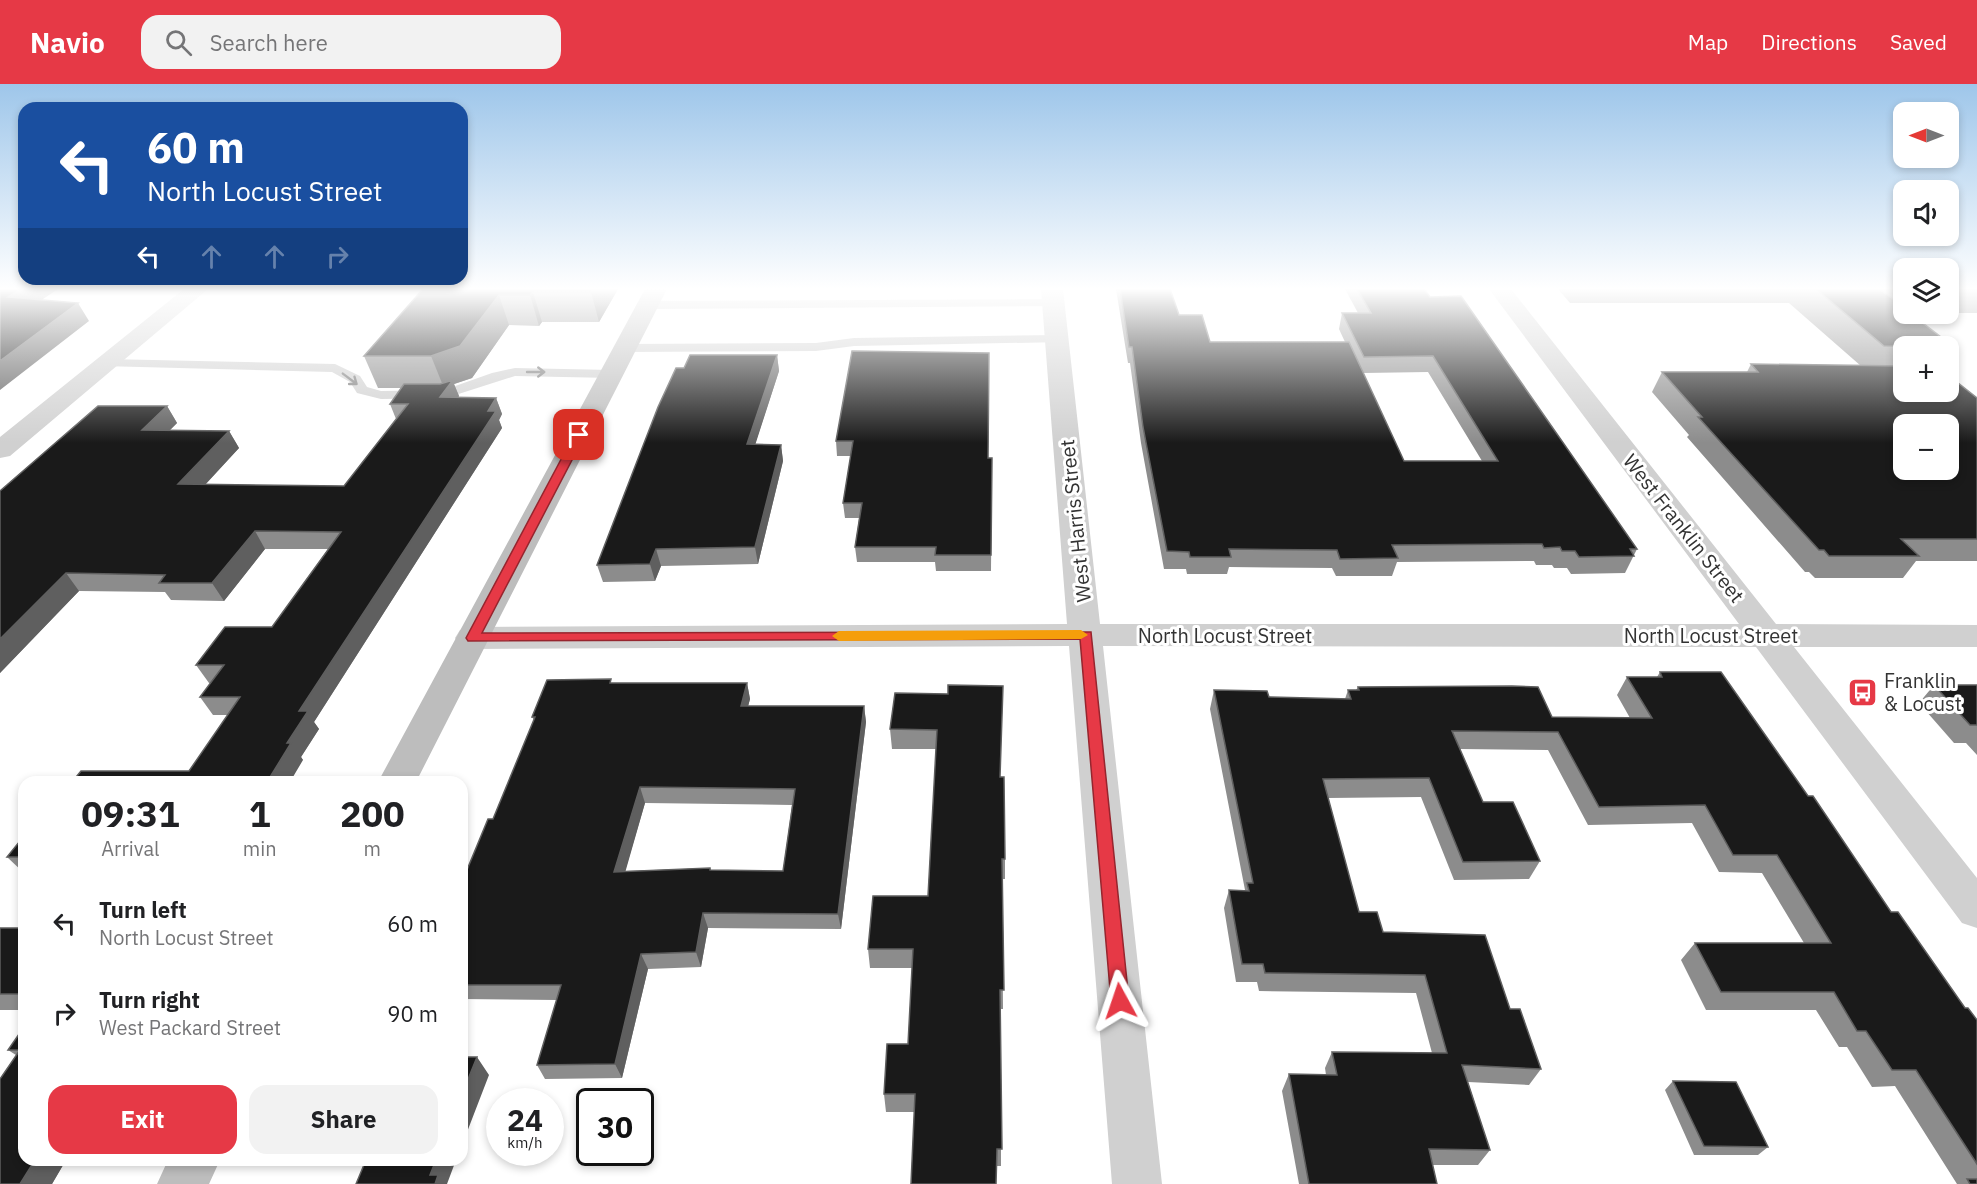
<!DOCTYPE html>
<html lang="en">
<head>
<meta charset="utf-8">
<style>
  body { margin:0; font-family:"IBM Plex Sans",sans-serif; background:#f2f2f2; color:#202124; height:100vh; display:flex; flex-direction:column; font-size:22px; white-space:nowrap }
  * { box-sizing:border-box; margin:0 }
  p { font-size:20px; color:#757577 }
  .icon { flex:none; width:33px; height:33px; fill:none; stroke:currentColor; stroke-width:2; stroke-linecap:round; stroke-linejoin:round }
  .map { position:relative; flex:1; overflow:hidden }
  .side { position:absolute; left:18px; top:692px; width:450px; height:390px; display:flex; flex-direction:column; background:#fff; border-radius:18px; box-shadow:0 3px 9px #0003 }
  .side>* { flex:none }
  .banner { position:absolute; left:18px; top:18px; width:450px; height:183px; border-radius:18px; box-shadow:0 3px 9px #0003; background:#1a4fa0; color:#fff; overflow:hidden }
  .needle { width:39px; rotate:270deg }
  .tools { position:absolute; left:1893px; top:18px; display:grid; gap:12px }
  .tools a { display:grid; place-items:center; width:66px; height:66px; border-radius:12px; background:#fff; box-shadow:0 3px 9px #0003; font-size:30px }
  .speed { position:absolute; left:486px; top:1004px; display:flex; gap:12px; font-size:30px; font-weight:700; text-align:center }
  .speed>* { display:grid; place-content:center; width:78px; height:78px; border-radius:50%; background:#fff; box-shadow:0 3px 9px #0003; line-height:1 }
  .speed small { font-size:15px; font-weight:400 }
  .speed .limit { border:3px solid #111; border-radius:9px; background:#fff; color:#111 }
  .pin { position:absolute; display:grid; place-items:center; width:51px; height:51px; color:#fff; margin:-26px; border-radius:12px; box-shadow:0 3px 9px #0006 }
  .me { position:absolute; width:66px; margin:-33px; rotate:355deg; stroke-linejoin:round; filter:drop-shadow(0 0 4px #0008) }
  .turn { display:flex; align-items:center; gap:21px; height:126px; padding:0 30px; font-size:27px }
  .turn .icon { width:78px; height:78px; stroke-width:2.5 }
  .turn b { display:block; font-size:42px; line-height:51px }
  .lanes { display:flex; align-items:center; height:57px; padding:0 30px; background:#0003; justify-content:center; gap:30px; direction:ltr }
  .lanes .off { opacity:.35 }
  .eta { display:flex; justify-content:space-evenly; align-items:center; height:102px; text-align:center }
  .eta b { font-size:36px; font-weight:700; line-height:42px }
  .action { display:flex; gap:12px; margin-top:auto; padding:12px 30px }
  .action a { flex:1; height:69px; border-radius:18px; background:#e63946; color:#fff; font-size:24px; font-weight:700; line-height:69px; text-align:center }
  .action a+a { background:#f2f2f2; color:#202124 }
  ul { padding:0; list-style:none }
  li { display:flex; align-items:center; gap:18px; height:90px; padding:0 30px }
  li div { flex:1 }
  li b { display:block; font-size:22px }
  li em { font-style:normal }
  header { display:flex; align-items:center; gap:36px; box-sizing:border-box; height:84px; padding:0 30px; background:#e63946; color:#fff }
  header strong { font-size:28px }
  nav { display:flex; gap:33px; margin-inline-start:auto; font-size:21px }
  .search { width:420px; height:54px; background:#f2f2f2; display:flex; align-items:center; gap:15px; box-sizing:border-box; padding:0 21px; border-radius:18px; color:#757577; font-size:22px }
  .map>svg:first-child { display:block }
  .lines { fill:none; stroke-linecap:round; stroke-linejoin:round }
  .lane { fill:#d0d0d0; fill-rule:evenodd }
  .street { fill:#d0d0d0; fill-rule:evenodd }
  .secondary { fill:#bdbdbd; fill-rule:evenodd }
  .wall { fill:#8c8c8c; fill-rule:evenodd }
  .shaded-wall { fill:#5f5f5f }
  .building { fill:#1a1a1a; stroke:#5f5f5f; stroke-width:1.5; fill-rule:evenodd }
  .oneway { stroke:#7a7a7a }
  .route { fill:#e63946; stroke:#96252e; stroke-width:1.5 }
  .slow { fill:#f59e0b }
  .labels { text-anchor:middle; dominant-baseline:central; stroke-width:6; stroke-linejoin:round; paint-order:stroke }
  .street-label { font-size:20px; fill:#333; stroke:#fff }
  .poi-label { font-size:20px; fill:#333; stroke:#fff; text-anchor:start }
</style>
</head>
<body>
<header>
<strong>Navio</strong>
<div class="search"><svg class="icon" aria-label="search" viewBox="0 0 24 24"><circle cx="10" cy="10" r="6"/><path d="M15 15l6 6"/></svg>Search here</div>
<nav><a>Map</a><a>Directions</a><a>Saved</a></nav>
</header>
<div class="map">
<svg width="1977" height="1100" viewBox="0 0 1977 1100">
  <rect width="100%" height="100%" fill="#fff"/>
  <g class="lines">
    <path class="lane" d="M1053,215L1058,216L1060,219L1058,222L648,225L641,221L648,217Z
      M1057,251L1064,255L1062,258L854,262L816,267L625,268L618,264L625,260L816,259L854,254Z
      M107,275L335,280L360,292L367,303L381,307L444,306L492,289L515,284L612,286L619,290L612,294L515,292L446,314L381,315L357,309L350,298L332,288L102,282L100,279L102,276Z"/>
    <path class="street" d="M184,205H208L10,372L0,374V353Z
      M1041,205H1063L1100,540H1739L1489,205H1511L1776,540L1977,541V563H1794L1977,794V844L1962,839L1756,563L1103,562L1162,1100H1112L1069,562L472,565L460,562L455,554L460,546L472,543L1067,540Z"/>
    <path class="secondary" d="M645,205H667L416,698H378Z
      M168,1076H220L209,1100H157Z"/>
  </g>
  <path class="wall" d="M423,205H618L599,238H542L539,242L509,241L472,294L454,300L459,312L458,314H496L502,330L499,336L502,344L314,638L319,645L301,673L303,676L189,687L228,631H213L200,613L211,599H209L196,581L272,543L328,465H265L224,517L171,516L165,508L79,507L0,589V407L167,322L177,339L169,347H229L239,364L205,401L344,402L396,335L390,320L402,304H378L364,272Z
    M1116,205H1170L1179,231L1210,258H1345L1339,245L1342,229H1358L1345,205H1424L1430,213L1637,465L1625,489L1571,490L1567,484H1554L1552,481H1536L1534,477L1397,478L1392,492H1336L1332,484L1229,483L1227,490H1187L1186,485H1164L1141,359L1130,279H1128ZM1428,288L1482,377H1404L1363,289Z
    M1558,205H1904V230L1954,263L1948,272V262H1904V308L1977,314V477H1916L1903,494H1815L1809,488H1805L1687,353L1689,351L1652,308L1662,288H1747L1751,280L1861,282L1789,219H1570Z
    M1948,205H1977V229H1948Z
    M852,267L988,374H992L991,487H936L935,478H857L855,463L859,434H845L843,419L851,372H837L836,357Z
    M777,271L779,287L755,360L781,361L783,377L758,480L661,482L655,497L603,498L597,481L684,284Z
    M1660,588L1891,828L1965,924L1977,936V1100H1957L1895,1002L1872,1003L1847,963H1839L1816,926H1706L1681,876L1695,859H1804L1762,789L1719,788L1692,739L1588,741L1548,666L1460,665L1483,718L1540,777L1529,795L1454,796L1421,713L1328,714L1359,828L1383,848L1510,925L1541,985L1529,1001L1468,998L1490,1066L1478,1081H1432L1437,1100H1299L1282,1007L1289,990L1326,991L1325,984L1332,968L1432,969L1416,909L1259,907L1257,898H1236L1224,824L1229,806L1245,807V806L1210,625L1214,606L1269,613L1345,615L1348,606H1356L1358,603L1552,633L1630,634L1617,611L1627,593H1657Z
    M613,599H747L750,615L748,622H864L866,638L841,845L708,844L701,883L648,885L622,994L545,995L537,981L557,916L462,915V798L493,735L534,636L532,633ZM645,719L792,721L783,787L711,786L710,784L625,787Z
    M1934,601H1977V671L1966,659H1954L1919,619Z
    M895,609L1000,693L1005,775V795H1002L1003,925H1001V1082H997L914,1028H886L884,1010L908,960L912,884H870L868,865L928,812L936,665H892L890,645Z
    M24,752V789L7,773Z
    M0,844H24V926H0Z
    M24,943V1076H66L52,1100H0V995L16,971L8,966Z
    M1673,997L1768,1063L1758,1071H1694L1665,1006Z"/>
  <path class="shaded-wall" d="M21,205H58L19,231L8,213Z
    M593,205H618L599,238L591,208Z
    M533,208L542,238L539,242L530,211Z
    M499,211L509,241L472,294L454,300L459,312L447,330L440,313L444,304L431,272Z
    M78,219L89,237L0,306V277Z
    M777,271L779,287L750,377L747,360Z
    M496,314L502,330L499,336L502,344L314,638L319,645L301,673L303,676L290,698H267L287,659L299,627Z
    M167,322L177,339L153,363L142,346Z
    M229,347L239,364L189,418L178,400Z
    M781,361L783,377L758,480L755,463Z
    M255,447L265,465L224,517L212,499Z
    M656,465L661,482L655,497L650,480Z
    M66,489L79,507L0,589V555Z
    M747,599L750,615L744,638L741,622Z
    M864,622L866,638L841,845L838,830Z
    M640,703L645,719L621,803L614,788Z
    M703,829L708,844L701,883L696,868Z
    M641,870L648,885L622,994L615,980Z
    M477,973L489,991L462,1061V1010Z
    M35,1076H66L52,1100H20Z
    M436,1076H456L447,1100H435L430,1091Z"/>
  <path class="building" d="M0,205H21L8,213L78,219L0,277Z
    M423,205H593L591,208H533L530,211H499L460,262L431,272H364Z
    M1120,205H1170L1179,231H1202L1210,258H1349L1404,377H1498L1433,272L1364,273L1342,229H1371L1357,205H1424L1430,213L1461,212L1637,465H1630L1634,472L1579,473L1575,467H1562L1560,463L1544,464L1542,460L1392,461L1398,474L1340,475L1337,466L1229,465L1231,473H1190L1189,468L1167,467L1143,343L1132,263H1129Z
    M1816,205H1879L1904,223V230H1911L1954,263L1884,262Z
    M852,267L989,269L988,374H992L991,471H935L936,463H855L862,419H843L853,357H836Z
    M690,271H777L747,360L781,361L755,463L656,465L650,480L597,481L658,323L676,284H684Z
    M1751,280L1904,282V308H1948V291L1977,314V455H1901L1919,472H1829L1824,466H1819L1698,333H1702L1662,288H1758ZM1904,340H1948V386H1904Z
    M453,296L440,313L496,314L488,327H496L299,627H308L287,659H291L267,698H72L81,687H189L240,613H200L224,581H196L225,543H272L341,448L255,447L212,499H159L165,491L66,489L0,555V407L98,322H167L142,346L229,347L178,400L344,402L408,320H390L404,300H440Z
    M1660,588H1721L1808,712H1813L1891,828H1898L1965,924H1968L1977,936V1080L1916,986H1892L1866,947H1857L1834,908H1721L1695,859H1831L1777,771H1733L1705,721L1599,723L1558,648L1452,647L1483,718H1513L1540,777L1463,778L1429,694L1323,695L1359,828H1377L1383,848L1485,851L1510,925H1520L1541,985L1462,981L1490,1066L1429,1065L1437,1100H1309L1289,990L1337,991L1332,968L1447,969L1425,891L1265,889L1263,880H1242L1229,806L1249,807L1247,799H1253L1214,606L1267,607L1269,613L1351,615L1348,606H1359L1358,603L1512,602L1538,603L1552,633L1652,634L1627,593H1662Z
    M611,595L610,599H747L741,622H864L838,830L703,829L696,868L641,870L615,980L537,981L561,901H462V798L488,735H493L535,633H532L547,596ZM640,703L795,705L783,787L710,786V784L614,788Z
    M948,601L1003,602L1000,693H1004L1005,775H1002L1004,906H1000L1002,1065H997L996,1100H911L915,1010H884L887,960H908L913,865H868L873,812H928L937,646L890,645L895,609L948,610Z
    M1934,601H1977V641H1970Z
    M24,752V773H7Z
    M0,844H24V910H0Z
    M24,943V1076H35L20,1100H0V995L20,966H8Z
    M462,973H477L462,1010Z
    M1673,997L1736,998L1768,1063L1704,1062Z
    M366,1076H436L430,1091H438L435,1100H356Z
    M1967,1095H1977V1100H1970Z"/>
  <defs><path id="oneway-shaft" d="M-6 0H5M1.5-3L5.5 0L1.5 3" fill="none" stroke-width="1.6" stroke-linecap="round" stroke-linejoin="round" transform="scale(1.5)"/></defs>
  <g class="oneway">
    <use href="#oneway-shaft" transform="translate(536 288)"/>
    <use href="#oneway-shaft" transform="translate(350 295) rotate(37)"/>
  </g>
  <linearGradient id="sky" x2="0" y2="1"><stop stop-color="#9ec6ea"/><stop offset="0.57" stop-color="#fff"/><stop offset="1" stop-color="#fff" stop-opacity="0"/></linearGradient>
  <rect width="1977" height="359" fill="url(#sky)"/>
  <path class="route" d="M579,348L585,351L482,549L1091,548L1129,917L1127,923L1120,926L1114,923L1111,917L1080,555L468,557L466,554L574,351Z"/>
  <path class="slow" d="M1081,546L1088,551L1081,555L839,557L832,552L839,547Z"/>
  <defs>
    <symbol id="bus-square" viewBox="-11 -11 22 22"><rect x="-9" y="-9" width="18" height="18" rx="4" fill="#e63946" stroke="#fff"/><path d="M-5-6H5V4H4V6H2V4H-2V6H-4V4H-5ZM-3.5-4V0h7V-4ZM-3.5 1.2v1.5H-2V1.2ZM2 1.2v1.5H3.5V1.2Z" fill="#fff"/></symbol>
  </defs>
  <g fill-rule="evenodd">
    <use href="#bus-square" x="1846" y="592" width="33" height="33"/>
  </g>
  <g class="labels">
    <g class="street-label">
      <text transform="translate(1075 437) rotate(-96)">West Harris Street</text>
      <text transform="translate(1684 444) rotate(52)">West Franklin Street</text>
      <text x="1225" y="551">North Locust Street</text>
      <text x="1711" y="551">North Locust Street</text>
    </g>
    <g class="poi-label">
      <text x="1884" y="596">Franklin<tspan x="1884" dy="23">&amp; Locust</tspan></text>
    </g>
  </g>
</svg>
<div class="tools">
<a><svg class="needle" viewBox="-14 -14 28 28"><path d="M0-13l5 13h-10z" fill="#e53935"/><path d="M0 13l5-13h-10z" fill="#757577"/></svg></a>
<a><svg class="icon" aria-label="sound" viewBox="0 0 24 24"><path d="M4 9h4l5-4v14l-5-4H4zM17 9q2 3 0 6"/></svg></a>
<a><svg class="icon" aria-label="layers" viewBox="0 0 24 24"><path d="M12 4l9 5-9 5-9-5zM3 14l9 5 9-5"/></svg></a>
<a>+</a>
<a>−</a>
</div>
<div class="speed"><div>24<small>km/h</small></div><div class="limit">30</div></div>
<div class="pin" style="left:579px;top:351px;background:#d93025"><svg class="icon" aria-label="arrive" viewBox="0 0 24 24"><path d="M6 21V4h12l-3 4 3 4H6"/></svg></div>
<svg class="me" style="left:1120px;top:917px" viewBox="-20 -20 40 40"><path d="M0-17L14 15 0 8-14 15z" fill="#e63946" stroke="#fff" stroke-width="4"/></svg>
<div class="banner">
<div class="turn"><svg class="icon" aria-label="left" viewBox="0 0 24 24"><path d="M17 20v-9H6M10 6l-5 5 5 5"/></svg><div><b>60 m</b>North Locust Street</div></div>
<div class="lanes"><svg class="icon" aria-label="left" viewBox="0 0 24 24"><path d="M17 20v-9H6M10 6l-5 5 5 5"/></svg><svg class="icon off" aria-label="ahead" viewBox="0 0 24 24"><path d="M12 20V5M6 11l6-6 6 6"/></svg><svg class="icon off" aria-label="ahead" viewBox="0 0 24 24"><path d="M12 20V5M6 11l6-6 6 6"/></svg><svg class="icon off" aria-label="right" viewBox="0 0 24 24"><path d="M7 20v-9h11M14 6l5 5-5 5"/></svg></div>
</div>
<section class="side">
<div class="eta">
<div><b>09:31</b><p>Arrival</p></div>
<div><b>1</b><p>min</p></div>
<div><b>200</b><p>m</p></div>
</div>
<ul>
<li><svg class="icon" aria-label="left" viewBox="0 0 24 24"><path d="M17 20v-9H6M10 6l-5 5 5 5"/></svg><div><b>Turn left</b><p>North Locust Street</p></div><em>60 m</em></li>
<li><svg class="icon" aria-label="right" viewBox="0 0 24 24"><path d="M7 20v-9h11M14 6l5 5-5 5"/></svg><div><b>Turn right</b><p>West Packard Street</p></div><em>90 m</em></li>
</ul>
<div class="action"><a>Exit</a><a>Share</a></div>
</section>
</div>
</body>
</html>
